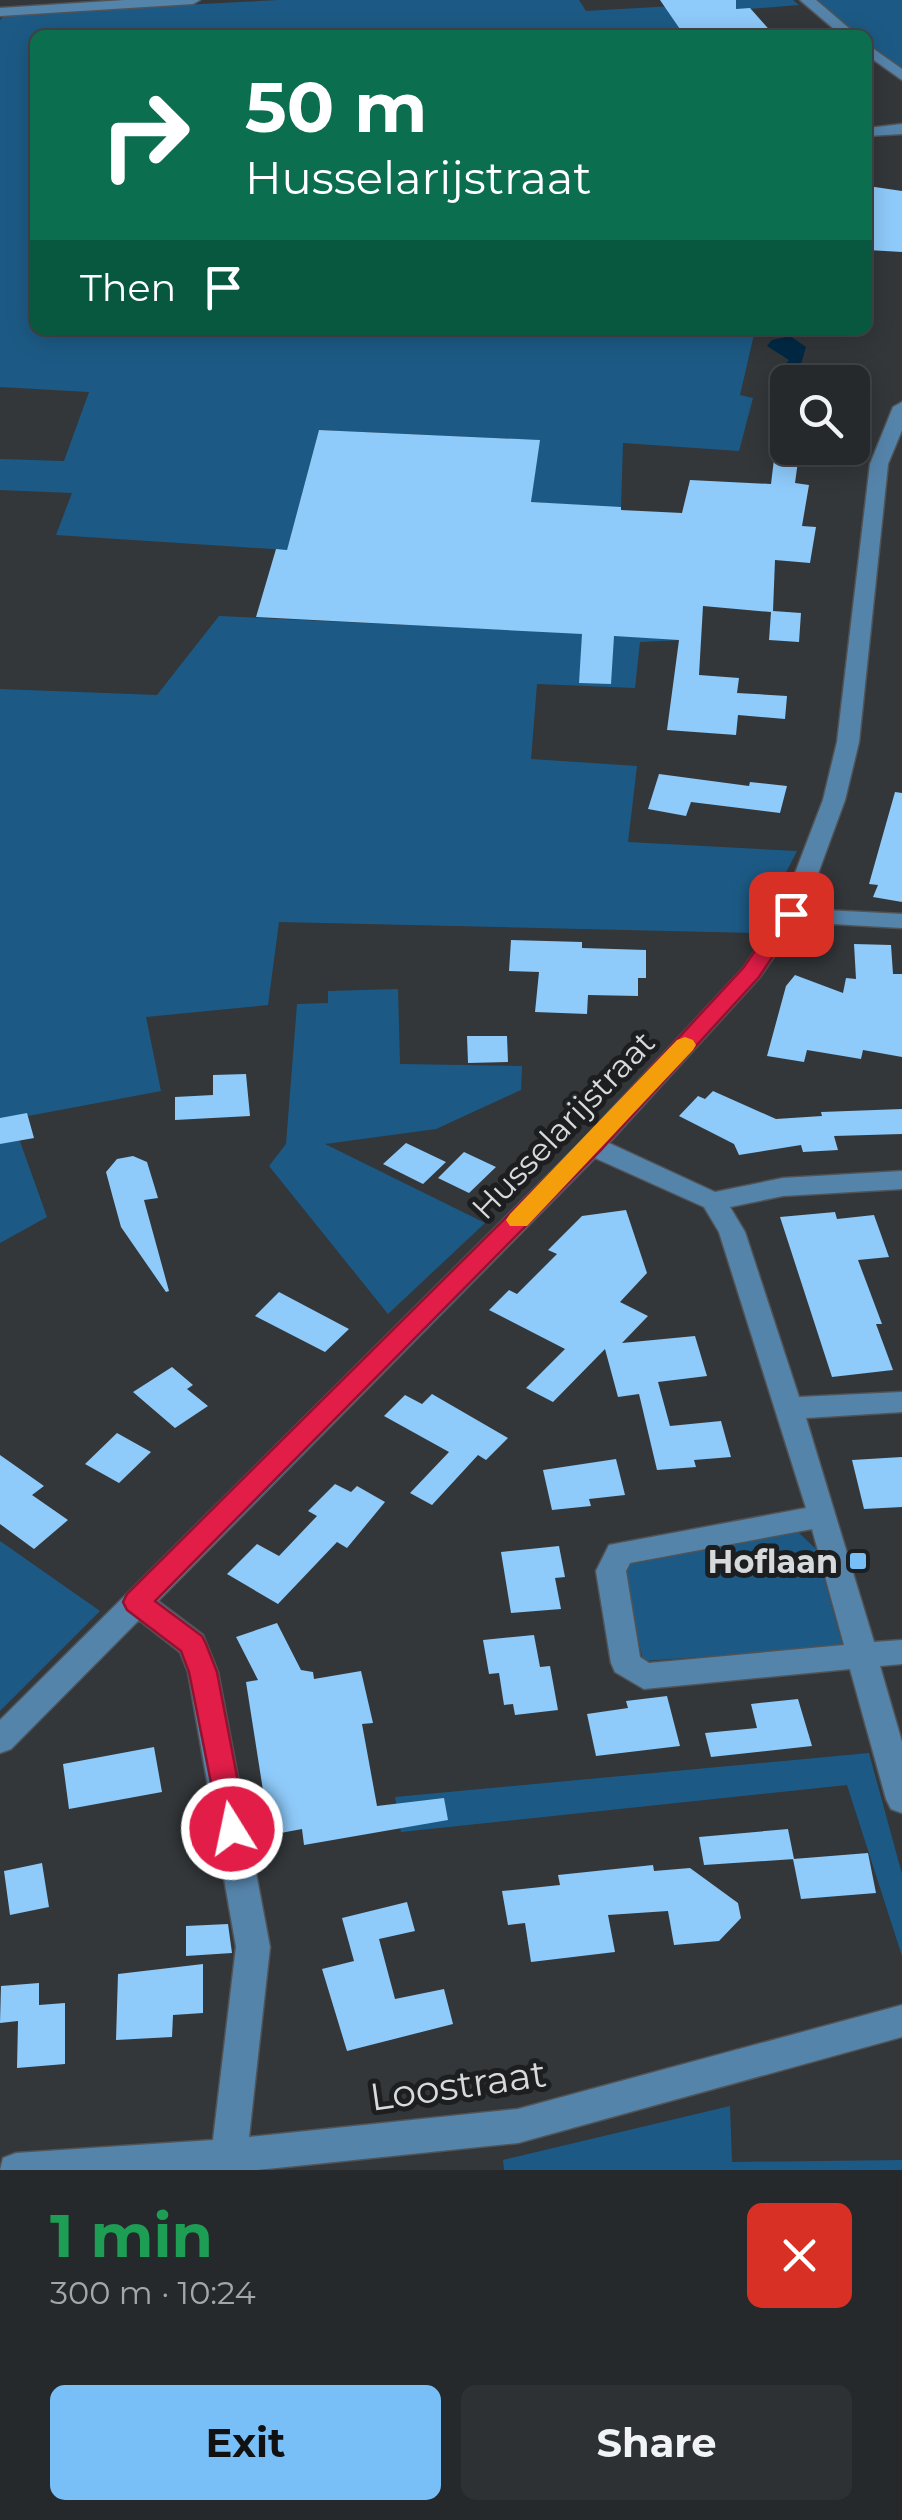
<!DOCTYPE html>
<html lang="en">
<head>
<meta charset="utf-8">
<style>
  body { margin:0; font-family:Montserrat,sans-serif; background:#2e3134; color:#f1f3f6; height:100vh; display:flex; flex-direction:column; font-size:38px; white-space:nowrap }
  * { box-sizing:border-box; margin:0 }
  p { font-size:32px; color:#a4a6a9 }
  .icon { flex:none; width:55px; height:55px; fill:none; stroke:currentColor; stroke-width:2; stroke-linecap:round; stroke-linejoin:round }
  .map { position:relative; height:2170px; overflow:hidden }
  .drawer { display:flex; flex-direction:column; background:#26292c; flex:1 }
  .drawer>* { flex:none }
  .hud { position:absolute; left:30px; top:30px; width:842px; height:305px; border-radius:15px; box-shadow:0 5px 25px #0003,0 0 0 2px #424548; background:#0b6e4f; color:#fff; overflow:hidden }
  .tools { position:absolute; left:770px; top:365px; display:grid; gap:20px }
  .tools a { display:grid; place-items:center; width:100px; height:100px; border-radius:15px; background:#26292c; box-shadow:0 5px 25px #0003,0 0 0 2px #424548; font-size:50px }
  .pin { position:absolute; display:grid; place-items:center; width:85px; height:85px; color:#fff; margin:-42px; border-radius:20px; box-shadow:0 5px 15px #0006 }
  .me { position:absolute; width:110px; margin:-55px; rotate:350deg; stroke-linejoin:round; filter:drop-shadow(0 0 8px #0008) }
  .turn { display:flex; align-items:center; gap:35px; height:210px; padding:0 50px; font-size:45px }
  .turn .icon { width:130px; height:130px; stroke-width:2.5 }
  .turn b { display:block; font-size:70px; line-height:85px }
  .then { display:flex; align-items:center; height:95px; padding:0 50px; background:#0003; gap:20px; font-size:38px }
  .round { display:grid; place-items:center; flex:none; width:105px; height:105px; border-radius:15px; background:#2e3134 }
  .headline { display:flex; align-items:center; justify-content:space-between; height:170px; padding:0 50px }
  h1 { font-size:60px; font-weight:700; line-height:75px; color:#1e9e55 }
  .button { display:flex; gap:20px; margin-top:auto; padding:20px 50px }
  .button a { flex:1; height:115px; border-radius:15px; background:#78bff7; color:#111; font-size:40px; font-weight:700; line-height:115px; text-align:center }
  .button a+a { background:#2e3134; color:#f1f3f6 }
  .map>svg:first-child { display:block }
  .green { fill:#1c5a85 }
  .water { fill:#002945 }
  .building { fill:#8ecafa }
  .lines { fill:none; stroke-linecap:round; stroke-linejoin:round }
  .minor-casing { stroke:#515457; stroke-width:3 }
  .minor { fill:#5584ab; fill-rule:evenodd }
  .route { fill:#e11d48; stroke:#92132f; stroke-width:2.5 }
  .slow { fill:#f59e0b }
  .poi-dot { fill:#78bff7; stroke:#1c1e1f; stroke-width:4 }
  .labels { text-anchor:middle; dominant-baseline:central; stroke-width:10; stroke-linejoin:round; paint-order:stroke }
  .street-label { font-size:32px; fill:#d7dadc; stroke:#1c1e1f }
  .poi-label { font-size:32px; font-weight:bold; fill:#d7dadc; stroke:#1c1e1f; text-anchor:end }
  .near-street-label { font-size:38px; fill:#d7dadc; stroke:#1c1e1f }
</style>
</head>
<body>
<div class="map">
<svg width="902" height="2170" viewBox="0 0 902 2170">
  <rect width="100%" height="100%" fill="#33373a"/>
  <path class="green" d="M279,0H579L586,11L674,6L671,0H793L799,5L725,11L673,35H35V330H755L740,395L753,398L739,451L623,443L621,508L531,502L539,440L319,430L287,550L56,535L72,493L0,490V459L64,461L89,392L0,387V20L6,14Z
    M815,0H902V72L868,45V35H856Z
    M219,616L705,639L640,642L635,688L537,684L531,759L637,766L628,842L797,851L755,933L279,922L268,1005L146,1017L161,1091L12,1119L47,1217L0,1243V689L157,695Z
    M398,989L400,1064L522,1066L521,1090L436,1129L325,1144L485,1223L388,1314L269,1166L286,1144L297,1004L328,1003V991Z
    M798,1532L816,1549L843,1647L643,1661L620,1553L632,1564Z
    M0,1541L100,1611L0,1711Z
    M869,1753L902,1874V1956L847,1785L401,1832L395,1797Z
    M730,2106L732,2162L902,2160V2170H504L503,2160Z"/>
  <path class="water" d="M790,336L806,347L801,364L829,375L834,382L781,383L776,375L789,360L767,346L772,340Z"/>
  <path class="building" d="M660,0H736V9L750,8L774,35H684Z
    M868,186L902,191V252L868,250Z
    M319,430L540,440L531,502L621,507V510L682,513L690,480L771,484L774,459L798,461L795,483L809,485L802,526L816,527L810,563L775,560L773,611L801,613L799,642L769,640L771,612L703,606L699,675L739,678L737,693L787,696L785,719L738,715L736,735L667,730L679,640L614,636L611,684L579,683L582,634L256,617L276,549L287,550Z
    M659,774L749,786L750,782L787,786L780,813L691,802L686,816L648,809Z
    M895,792L902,793V902L873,897L878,885L869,884Z
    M511,940L582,942V948L646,950V978H638V996L588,995L587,1014L535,1012L539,972L509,971Z
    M854,944L891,945L893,974H902V1057L863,1050L861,1059L807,1050L804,1062L767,1056L786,986L795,975L843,993L846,978L856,979Z
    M467,1036H507L508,1062L468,1063Z
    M246,1074L250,1116L175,1120V1097L213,1095V1075Z
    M713,1091L776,1119L822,1116L821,1112L902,1109V1134L834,1136L838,1150L803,1152L801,1145L739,1155L734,1144L679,1116L698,1096L705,1099Z
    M27,1113L34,1138L0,1144V1118Z
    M406,1143L446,1162L423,1184L383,1164Z
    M464,1152L496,1167L469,1193L438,1178Z
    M133,1156L147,1162L158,1198L144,1200L169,1291L166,1292L121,1227L113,1198L106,1172L117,1159Z
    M626,1210L647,1273L620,1302L648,1316L622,1343L695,1336L707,1376L658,1382L670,1426L721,1421L731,1457L694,1460L696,1467L657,1470L639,1394L618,1397L605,1349L553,1402L526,1388L565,1349L489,1310L509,1290L517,1294L557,1254L548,1250L582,1216Z
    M835,1212L837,1219L874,1215L889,1257L858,1260L882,1324H876L893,1370L832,1377L780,1217Z
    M279,1292L349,1329L325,1352L255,1316Z
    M172,1367L193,1385L187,1389L208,1406L175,1428L133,1392Z
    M432,1394L508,1438L486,1460L478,1455L432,1505L410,1493L449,1452L384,1416L405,1395L422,1404Z
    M117,1433L151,1452L119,1483L85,1464Z
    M0,1455L44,1486L32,1495L68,1520L34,1549L0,1524Z
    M902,1457V1507L864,1509L852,1460Z
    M616,1459L625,1495L589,1499L591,1506L552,1510L543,1470Z
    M335,1484L351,1492L357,1486L385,1502L347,1548L337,1542L278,1604L227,1574L257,1544L279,1556L317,1516L308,1511Z
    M559,1546L565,1577L555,1578L561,1609L511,1613L501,1552Z
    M277,1623L301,1670L313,1672L314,1679L361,1671L373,1723L362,1724L377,1806L444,1798L448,1820L304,1845L302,1829L270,1835L246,1682L258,1680L236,1637Z
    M534,1635L540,1667L550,1666L558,1710L515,1715L513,1704L504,1705L499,1673L489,1674L483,1640Z
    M667,1696L680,1746L596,1756L587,1714L628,1708L626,1701Z
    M798,1699L812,1746L711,1757L705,1733L757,1728L751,1704Z
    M154,1747L162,1792L69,1809L63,1764Z
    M788,1829L794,1859L704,1865L699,1837Z
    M868,1853L876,1893L801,1899L793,1859Z
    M42,1863L49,1907L10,1915L4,1871Z
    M653,1865L654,1871L690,1868L738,1903L741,1918L719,1941L674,1945L668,1911L608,1915L615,1952L531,1962L525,1923L508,1925L502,1891L560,1885L558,1875Z
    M407,1902L415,1931L379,1939L395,1999L444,1989L453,2024L347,2051L322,1969L354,1961L342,1918Z
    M228,1924L232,1953L186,1956V1926Z
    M203,1964V2013L173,2015L172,2037L116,2040L118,1974Z
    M39,1983V2005L65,2003V2064L17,2068L18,2021L0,2023L1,1986Z"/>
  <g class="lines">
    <defs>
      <path id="minor" d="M125,0H200L193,4L0,16V8Z
        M800,0H816L857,35H841Z
        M868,45L902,69V80L868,56Z
        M902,124V134L868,136V128Z
        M902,402V430L888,464L859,742L845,800L805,909L902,914V928L798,922L760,977L609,1143L715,1192L783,1178L902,1171V1189L783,1196L730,1207L745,1232L799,1397L902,1392V1412L806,1418L874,1642L902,1640V1664L880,1666L902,1742V1813L891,1809L886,1799L850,1669L644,1689L615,1672L611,1663L596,1571L609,1545L806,1508L719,1232L704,1207L595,1158L158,1601L203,1635L218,1672L270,1947L249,2137L518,2109L902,2005V2037L518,2143L257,2170H0L3,2158L16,2153L213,2140L236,1947L188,1672L180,1652L139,1620L11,1749L0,1753V1720L583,1140L744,967L779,915L823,800L837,742L870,464L893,407ZM812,1529L844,1645L649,1663L640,1657L626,1571L630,1563Z"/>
    </defs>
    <use href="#minor" class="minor-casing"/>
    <use href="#minor" class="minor"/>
  </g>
  <path class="route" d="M791,908L801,914L759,977L600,1151L155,1601L202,1636L206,1644L217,1672L247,1829L242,1838L232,1842L222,1838L189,1672L181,1651L127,1610L123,1602L127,1594L584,1140L744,967L783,910Z"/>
  <path class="slow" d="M685,1037L693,1040L696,1045L693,1050L527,1226H510L506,1220L510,1214L677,1040Z"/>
  <rect class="poi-dot" x="848" y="1551" width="20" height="20" rx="5"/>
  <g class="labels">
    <g class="street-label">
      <text transform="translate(563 1125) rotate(-46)">Husselarijstraat</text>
    </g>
    <g class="poi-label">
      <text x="838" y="1561">Hoflaan</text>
    </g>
    <g class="near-street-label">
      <text transform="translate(458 2085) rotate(-8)">Loostraat</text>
    </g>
  </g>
</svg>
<div class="tools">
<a><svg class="icon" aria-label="search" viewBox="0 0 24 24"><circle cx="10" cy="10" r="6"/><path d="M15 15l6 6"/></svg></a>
</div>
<div class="pin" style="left:791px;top:914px;background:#d93025"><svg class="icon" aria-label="arrive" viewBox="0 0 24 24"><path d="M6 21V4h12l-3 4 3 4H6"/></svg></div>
<svg class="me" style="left:232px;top:1829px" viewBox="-20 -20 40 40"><circle r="17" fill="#e11d48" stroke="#fff" stroke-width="3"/><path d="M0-11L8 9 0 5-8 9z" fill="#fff"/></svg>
<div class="hud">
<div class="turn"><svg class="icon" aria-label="right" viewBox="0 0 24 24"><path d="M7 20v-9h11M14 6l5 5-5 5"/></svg><div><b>50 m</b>Husselarijstraat</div></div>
<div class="then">Then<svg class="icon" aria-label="arrive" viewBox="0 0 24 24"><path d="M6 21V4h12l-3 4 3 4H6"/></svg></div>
</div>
</div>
<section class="drawer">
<div class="headline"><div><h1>1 min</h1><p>300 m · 10:24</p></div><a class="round" style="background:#d93025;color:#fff"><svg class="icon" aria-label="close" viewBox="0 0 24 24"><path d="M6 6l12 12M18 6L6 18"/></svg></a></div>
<div class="button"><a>Exit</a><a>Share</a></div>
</section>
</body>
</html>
